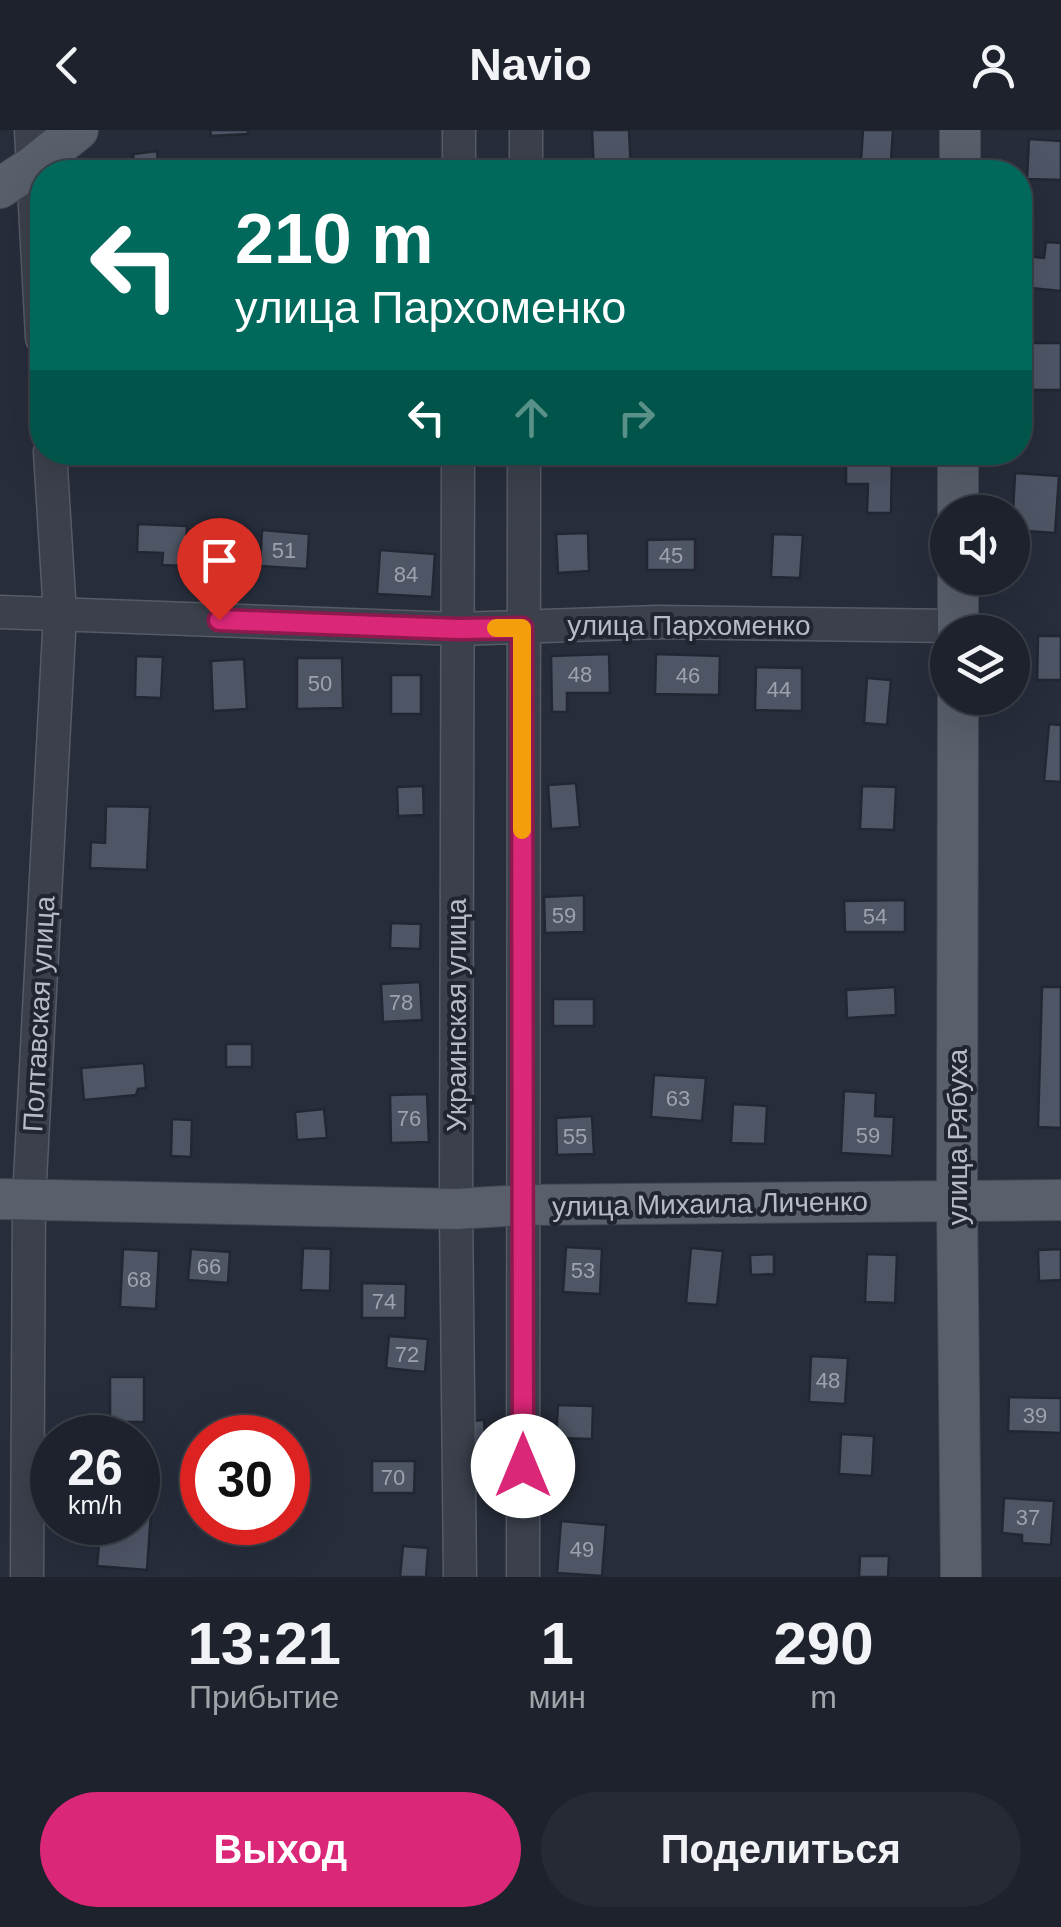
<!DOCTYPE html>
<html lang="ru">
<head>
<meta charset="utf-8">
<style>
  body { margin:0; font-family:Helvetica,sans-serif; background:#252a34; color:#f1f3f6; height:100vh; display:flex; flex-direction:column; font-size:38px; white-space:nowrap }
  * { box-sizing:border-box; margin:0 }
  p { font-size:32px; color:#a0a4a9 }
  .icon { flex:none; width:55px; height:55px; fill:none; stroke:currentColor; stroke-width:2; stroke-linecap:round; stroke-linejoin:round }
  .map { position:relative; height:1447px; overflow:hidden }
  .drawer { display:flex; flex-direction:column; background:#1d222c; flex:1 }
  .drawer>* { flex:none }
  .hud { position:absolute; left:30px; top:30px; width:1002px; height:305px; border-radius:40px; box-shadow:0 10px 40px #0002,0 0 0 2px #3b3f48; background:#00695c; color:#fff; overflow:hidden }
  .controls { position:absolute; left:930px; top:365px; display:grid; gap:20px }
  .controls a { display:grid; place-items:center; width:100px; height:100px; border-radius:50%; background:#1d222c; box-shadow:0 10px 40px #0002,0 0 0 2px #3b3f48; font-size:50px }
  .speed { position:absolute; left:30px; top:1285px; display:flex; gap:20px; font-size:50px; font-weight:700; text-align:center }
  .speed>* { display:grid; place-content:center; width:130px; height:130px; border-radius:50%; background:#1d222c; box-shadow:0 10px 40px #0002,0 0 0 2px #3b3f48; line-height:1 }
  .speed small { font-size:25px; font-weight:400 }
  .speed .limit { border:15px solid #d22; background:#fff; color:#111 }
  .pin { position:absolute; display:grid; place-items:center; width:85px; height:85px; color:#fff; margin:-102px -42px; border-radius:50% 50% 50% 0; rotate:-45deg; box-shadow:0 0 10px #0007 }
  .pin .icon { rotate:45deg }
  .me { position:absolute; width:110px; margin:-55px; rotate:0deg; stroke-linejoin:round; filter:drop-shadow(0 0 8px #0008) }
  .turn { display:flex; align-items:center; gap:35px; height:210px; padding:0 40px; font-size:45px }
  .turn .icon { width:130px; height:130px; stroke-width:2.5 }
  .turn b { display:block; font-size:70px; line-height:85px }
  .lanes { display:flex; align-items:center; height:95px; padding:0 40px; background:#0003; justify-content:center; gap:50px; direction:ltr }
  .lanes .off { opacity:.35 }
  .eta { display:flex; justify-content:space-evenly; align-items:center; height:170px; text-align:center }
  .eta b { font-size:60px; font-weight:700; line-height:70px }
  .primary-button { display:flex; gap:20px; margin-top:auto; padding:20px 40px }
  .primary-button a { flex:1; height:115px; border-radius:60px; background:#db2777; color:#fff; font-size:40px; font-weight:700; line-height:115px; text-align:center }
  .primary-button a+a { background:#252a34; color:#f1f3f6 }
  header { display:flex; justify-content:space-between; align-items:center; height:130px; padding:0 40px; background:#1d222c; font-size:45px; font-weight:700 }
  .map>svg:first-child { display:block }
  .building { fill:#4e5565; stroke:#222733; stroke-width:2.5 }
  .lines { fill:none; stroke-linecap:round; stroke-linejoin:round }
  .minor-casing { stroke:#565b67; stroke-width:35 }
  .major-casing { stroke:#444955; stroke-width:42 }
  .minor { stroke:#3b404c; stroke-width:32 }
  .major { stroke:#595f6b; stroke-width:40 }
  .route-casing { stroke:#8e194d; stroke-width:25 }
  .route { stroke:#db2777; stroke-width:18 }
  .slow { stroke:#f59e0b; stroke-width:18 }
  .labels { text-anchor:middle; dominant-baseline:central; stroke-width:8; stroke-linejoin:round; paint-order:stroke }
  .number-label { font-size:22px; fill:#9da2ae }
  .street-label { font-size:28px; fill:#b7bbc7; stroke:#202531 }
</style>
</head>
<body>
<header><svg class="icon" aria-label="back" viewBox="0 0 24 24"><path d="M15 5l-7 7 7 7"/></svg>Navio<svg class="icon" aria-label="person" viewBox="0 0 24 24"><circle cx="12" cy="8" r="4"/><path d="M4 21q1-7 8-7t8 7"/></svg></header>
<div class="map">
<svg width="1061" height="1447" viewBox="0 0 1061 1447">
  <rect width="100%" height="100%" fill="#272d3b"/>
  <path class="building" d="M210,0H248V4L211,6Z
    M592,0H629L631,42H594Z
    M863,0H893L891,31L861,30Z
    M1029,9L1061,11V50L1027,49Z
    M157,21L159,42H135L133,24Z
    M1046,112L1061,113V161L1020,157L1023,126L1044,128Z
    M1020,213H1061V260H1020Z
    M104,322H123L122,332L103,331Z
    M374,322H426V330L374,328Z
    M846,324L892,326L891,383H867L868,354H846Z
    M1015,343L1059,346L1055,403L1012,400Z
    M138,394L187,396L185,436L162,435L163,423L137,422Z
    M262,400L309,404L307,439L260,436Z
    M588,403L589,441L558,443L556,404Z
    M773,404L803,405L800,448L771,447Z
    M695,409V440H647V410Z
    M380,420L435,424L432,467L377,464Z
    M1038,506H1061V550H1037Z
    M609,524L610,563H567V582H552L551,526Z
    M656,524L720,526L719,565L655,564Z
    M136,526L163,527L161,568L135,567Z
    M297,528H342L343,578L297,579Z
    M244,529L247,579L213,581L211,531Z
    M756,537L802,538V581L755,580Z
    M391,545H421V584H391Z
    M867,548L891,550L887,595L864,593Z
    M1049,594L1061,595V652L1044,651Z
    M576,653L580,697L551,699L548,655Z
    M423,656L424,685L398,686L397,657Z
    M862,656L896,657L894,700L860,699Z
    M106,676L150,677L147,740L90,738L91,712L105,713Z
    M584,765V802L545,803L544,767Z
    M905,770V802H845L844,771Z
    M391,793L421,794L420,819L390,818Z
    M420,852L422,890L383,892L381,854Z
    M895,857L896,885L847,888L846,860Z
    M1042,857H1061V998L1038,997Z
    M553,869H594V896H553Z
    M226,914H252V937H226Z
    M144,933L146,958L138,959L136,965L84,970L81,938Z
    M654,945L706,948L702,991L651,987Z
    M844,961L876,963L875,986L894,987L892,1026L841,1023Z
    M427,964L429,1012L391,1013L390,965Z
    M733,974L767,976L765,1014L731,1013Z
    M324,979L327,1008L297,1010L295,982Z
    M592,986L594,1024L557,1025L556,988Z
    M172,989L192,990L191,1027L171,1026Z
    M566,1117L602,1119L600,1164L563,1162Z
    M303,1118L331,1119L330,1161L301,1160Z
    M691,1118L723,1121L717,1175L686,1173Z
    M123,1119L159,1121L156,1179L120,1177Z
    M191,1119L230,1122L228,1153L188,1150Z
    M1061,1119V1150L1039,1151L1038,1120Z
    M774,1124V1144L751,1145L750,1125Z
    M867,1124L897,1125L895,1173L865,1172Z
    M362,1153L406,1154L405,1188H362Z
    M389,1206L428,1209L425,1242L386,1238Z
    M811,1226L848,1228L845,1274L809,1272Z
    M110,1247H144V1292H110Z
    M1009,1267L1061,1268V1303L1008,1301Z
    M558,1275L593,1276L592,1309L556,1308Z
    M484,1290L486,1319H473L471,1291Z
    M841,1304L874,1306L872,1346L839,1344Z
    M372,1331H415L414,1363H372Z
    M1004,1368L1054,1371L1051,1415L1022,1413V1405L1002,1403Z
    M138,1381L151,1382L147,1440L97,1436L101,1392H138Z
    M561,1391L606,1395L602,1446L557,1443Z
    M403,1416L428,1418L426,1447H400Z
    M860,1426H889L888,1447H859Z"/>
  <g class="lines">
    <defs>
      <path id="minor" d="M31,0L42,208
        M459,42V0
        M526,42V0
        M458,322L456,1079L460,1447
        M0,482L457,499L658,492L958,496
        M27,1447L29,1069L60,484L50,322
        M523,1447L524,322"/>
      <path id="major" d="M960,42V0
        M0,58L32,37L78,0
        M958,382V322
        M958,502V448
        M958,568L957,1071L961,1447
        M0,1069L456,1079L522,1075L1061,1070"/>
    </defs>
    <use href="#minor" class="minor-casing"/>
    <use href="#major" class="major-casing"/>
    <use href="#minor" class="minor"/>
    <use href="#major" class="major"/>
  </g>
  <g class="lines">
    <defs>
      <path id="route" d="M219,490L458,499L522,498L523,1336"/>
    </defs>
    <use href="#route" class="route-casing"/>
    <use href="#route" class="route"/>
    <path class="slow" d="M496,498H522V700"/>
  </g>
  <g class="labels">
    <g class="number-label">
      <text x="284" y="420">51</text>
      <text x="671" y="425">45</text>
      <text x="406" y="444">84</text>
      <text x="580" y="544">48</text>
      <text x="688" y="545">46</text>
      <text x="320" y="553">50</text>
      <text x="779" y="559">44</text>
      <text x="564" y="785">59</text>
      <text x="875" y="786">54</text>
      <text x="401" y="872">78</text>
      <text x="678" y="968">63</text>
      <text x="409" y="988">76</text>
      <text x="868" y="1005">59</text>
      <text x="575" y="1006">55</text>
      <text x="209" y="1136">66</text>
      <text x="583" y="1140">53</text>
      <text x="139" y="1149">68</text>
      <text x="384" y="1171">74</text>
      <text x="407" y="1224">72</text>
      <text x="828" y="1250">48</text>
      <text x="1035" y="1285">39</text>
      <text x="393" y="1347">70</text>
      <text x="1028" y="1387">37</text>
      <text x="582" y="1419">49</text>
    </g>
    <g class="street-label">
      <text x="689" y="495">улица Пархоменко</text>
      <text transform="translate(39 884) rotate(-87)">Полтавская улица</text>
      <text transform="translate(456 885) rotate(-90)">Украинская улица</text>
      <text transform="translate(957 1007) rotate(-90)">улица Рябуха</text>
      <text transform="translate(710 1074) rotate(-1)">улица Михаила Личенко</text>
    </g>
  </g>
</svg>
<div class="controls">
<a><svg class="icon" aria-label="sound" viewBox="0 0 24 24"><path d="M4 9h4l5-4v14l-5-4H4zM17 9q2 3 0 6"/></svg></a>
<a><svg class="icon" aria-label="layers" viewBox="0 0 24 24"><path d="M12 4l9 5-9 5-9-5zM3 14l9 5 9-5"/></svg></a>
</div>
<div class="speed"><div>26<small>km/h</small></div><div class="limit">30</div></div>
<div class="pin" style="left:219px;top:490px;background:#d93025"><svg class="icon" aria-label="arrive" viewBox="0 0 24 24"><path d="M6 21V4h12l-3 4 3 4H6"/></svg></div>
<svg class="me" style="left:523px;top:1336px" viewBox="-20 -20 40 40"><circle r="19" fill="#fff"/><path d="M0-13L10 11 0 6-10 11z" fill="#db2777"/></svg>
<div class="hud">
<div class="turn"><svg class="icon" aria-label="left" viewBox="0 0 24 24"><path d="M17 20v-9H6M10 6l-5 5 5 5"/></svg><div><b>210 m</b>улица Пархоменко</div></div>
<div class="lanes"><svg class="icon" aria-label="left" viewBox="0 0 24 24"><path d="M17 20v-9H6M10 6l-5 5 5 5"/></svg><svg class="icon off" aria-label="ahead" viewBox="0 0 24 24"><path d="M12 20V5M6 11l6-6 6 6"/></svg><svg class="icon off" aria-label="right" viewBox="0 0 24 24"><path d="M7 20v-9h11M14 6l5 5-5 5"/></svg></div>
</div>
</div>
<section class="drawer">
<div class="eta">
<div><b>13:21</b><p>Прибытие</p></div>
<div><b>1</b><p>мин</p></div>
<div><b>290</b><p>m</p></div>
</div>
<div class="primary-button"><a>Выход</a><a>Поделиться</a></div>
</section>
</body>
</html>
